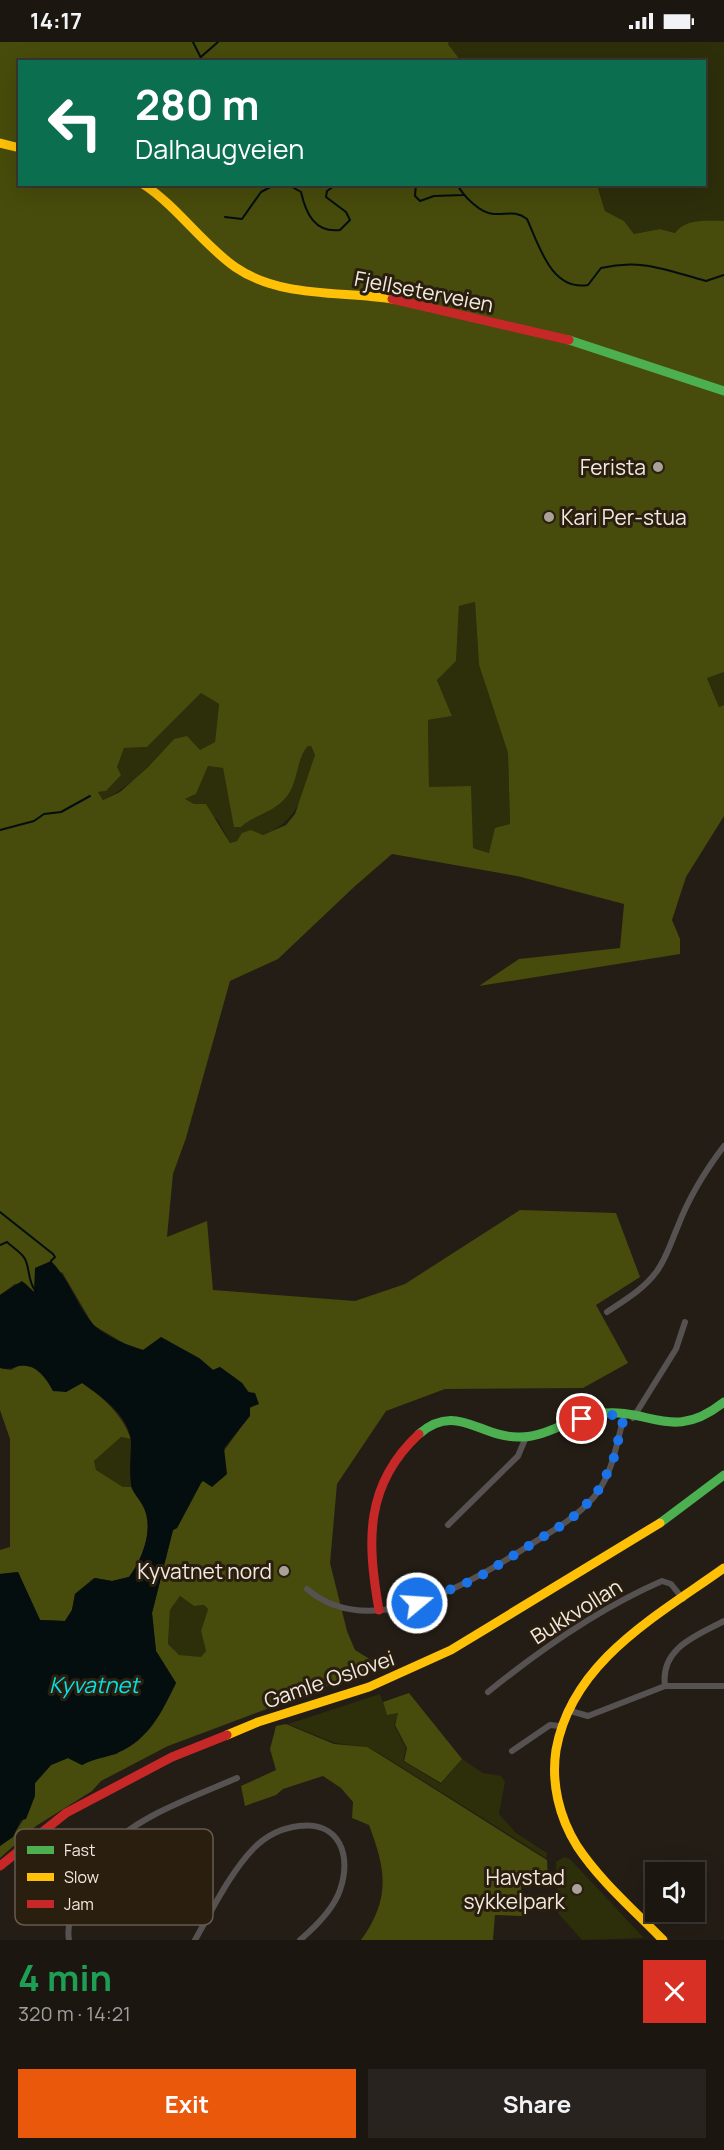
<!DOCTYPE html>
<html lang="en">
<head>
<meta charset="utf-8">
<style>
  body { margin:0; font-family:Manrope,sans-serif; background:#28231e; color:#f1f3f6; height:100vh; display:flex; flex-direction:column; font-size:22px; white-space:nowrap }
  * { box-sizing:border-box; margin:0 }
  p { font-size:20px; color:#a09f9f }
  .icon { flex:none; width:33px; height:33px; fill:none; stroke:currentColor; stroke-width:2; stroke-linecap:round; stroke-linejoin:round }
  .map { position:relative; height:1898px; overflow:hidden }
  .details { display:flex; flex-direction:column; background:#1b1610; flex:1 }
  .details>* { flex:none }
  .top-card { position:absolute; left:18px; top:18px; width:688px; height:126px; border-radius:0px; box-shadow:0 6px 24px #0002,0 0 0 2px #393530; background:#0b6e4f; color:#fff; overflow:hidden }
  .buttons { position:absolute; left:645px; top:1820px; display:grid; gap:12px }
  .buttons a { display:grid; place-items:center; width:60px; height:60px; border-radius:0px; background:#1b1610; box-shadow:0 6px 24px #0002,0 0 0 2px #393530; font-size:30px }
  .pin { position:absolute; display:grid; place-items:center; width:51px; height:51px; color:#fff; margin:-26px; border:3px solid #fff; border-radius:50%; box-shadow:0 2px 6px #0007 }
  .me { position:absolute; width:66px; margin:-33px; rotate:72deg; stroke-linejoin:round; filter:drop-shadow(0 0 4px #0008) }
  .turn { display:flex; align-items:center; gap:21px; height:126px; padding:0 18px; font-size:27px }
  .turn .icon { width:78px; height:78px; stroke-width:2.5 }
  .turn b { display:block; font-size:42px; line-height:51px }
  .round { display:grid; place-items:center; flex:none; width:63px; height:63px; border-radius:0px; background:#28231e }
  .headline { display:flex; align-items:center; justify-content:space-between; height:102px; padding:0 18px }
  h1 { font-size:36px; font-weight:700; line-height:45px; color:#1e9e55 }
  .primary-button { display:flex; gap:12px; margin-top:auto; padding:12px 18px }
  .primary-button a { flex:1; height:69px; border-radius:0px; background:#ea580c; color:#fff; font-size:24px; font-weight:700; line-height:69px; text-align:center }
  .primary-button a+a { background:#28231e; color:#f1f3f6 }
  .status { display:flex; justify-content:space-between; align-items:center; height:42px; padding:0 30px; background:#1b1610; direction:ltr }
  .status svg { height:16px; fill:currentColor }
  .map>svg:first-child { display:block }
  .green { fill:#2d2e0a }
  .forest { fill:#474b0b; fill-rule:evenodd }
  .water { fill:#040e0e }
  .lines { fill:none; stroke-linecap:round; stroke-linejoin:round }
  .stream { stroke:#040e0e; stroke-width:2 }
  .street { stroke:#565252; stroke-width:6 }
  .fast { stroke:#4caf50; stroke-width:9 }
  .slow { stroke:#ffc107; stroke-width:9 }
  .jam { stroke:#c62828; stroke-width:9 }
  .route { stroke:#1a73e8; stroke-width:10; stroke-dasharray:0 18 }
  .poi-dot { fill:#aaa299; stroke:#2a1e0f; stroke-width:2 }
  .labels { text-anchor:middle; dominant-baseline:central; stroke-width:6; stroke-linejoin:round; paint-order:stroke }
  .street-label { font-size:21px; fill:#f2e9e0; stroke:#2a1e0f }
  .poi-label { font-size:21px; fill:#f2e9e0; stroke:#2a1e0f; text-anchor:end }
  .water-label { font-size:22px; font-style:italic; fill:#03e3e8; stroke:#2a1e0f }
  .key { fill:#2a1e0f; stroke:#665b4e; stroke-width:1.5 }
  .key-label { font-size:16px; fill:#f2e9e0 }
</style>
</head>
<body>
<div class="status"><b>14:17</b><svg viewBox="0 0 49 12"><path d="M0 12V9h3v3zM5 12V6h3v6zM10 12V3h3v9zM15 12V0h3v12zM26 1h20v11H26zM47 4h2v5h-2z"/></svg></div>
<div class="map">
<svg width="724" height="1898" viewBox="0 0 724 1898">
  <rect width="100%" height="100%" fill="#241d15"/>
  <path class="green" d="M449,0H724V179L692,180L676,191L660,187L634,192L624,179L605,169L597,143L705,142V20L461,19L448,2Z
    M475,560L479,623L508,711L510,782L489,811L473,806L429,746L428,678L452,674L437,637L456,619L459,564Z
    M724,630V663L719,665L707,635Z
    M201,651L219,662L215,700L200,708L174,697C152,720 132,744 103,758L98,750L106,749L124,706L147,705Z
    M308,704H311L315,713C307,746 298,782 262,793C251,797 241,797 230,801L218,778L185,757L196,752L208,724L223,726L241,785C256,772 276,770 288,753C298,739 296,715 308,704Z
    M121,1395L131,1397V1445H123L95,1428L94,1419Z
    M180,1554L194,1564L204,1563L208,1567L201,1589L206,1609L201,1616L179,1614L168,1602L170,1568Z
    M380,1652L387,1672L399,1671L394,1683L406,1706L403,1719L441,1742L462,1717L483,1731L501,1734L505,1740L499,1772L516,1791L547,1811L546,1816L379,1711L366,1705L335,1701L288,1682Z
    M564,1815L570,1817L644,1896L582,1898L558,1871L556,1820Z"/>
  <path class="forest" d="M0,0H449L448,2L461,19L20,20V142L597,143L605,169L624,179L634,192L660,187L675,191C686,176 707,179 724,179V630L707,636L719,665L724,663V774L686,835L672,878L680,897V912L479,944L519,917L620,906L624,862L517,834L392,812L354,845L278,917L230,939L186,1096L173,1132L167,1195L207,1179L213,1248L355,1259L405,1242L520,1168L616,1171L640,1235L596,1263L628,1321L583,1346L445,1347L386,1369L337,1442L330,1521L347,1589L355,1608L381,1624L168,1704L101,1739L92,1749L36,1784L0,1816V1804C18,1792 35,1763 35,1741L51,1723L68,1716L82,1723L97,1715L117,1712L176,1641L156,1609L152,1571L173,1488L177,1486L201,1441L249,1374L250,1366L258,1362L242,1341L220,1325L213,1328L199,1316L143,1308L125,1302L93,1283L62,1230L34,1250L25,1241L15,1242L0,1253ZM475,560L479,623L508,711L510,782L495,786L489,811L473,806L471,744L429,745L428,678L452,674L437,638L456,619L459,564ZM201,651L219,662L215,700L200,708L187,694L174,697L148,725L120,750L103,758L98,750L106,749L121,733L117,725L124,706L147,705ZM308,704H311L315,713L295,772L286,783L263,793L251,788L242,791L237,799L230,801L206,762H194L185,757L196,752L208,724L223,726L234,785H241C256,772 276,770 288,753C298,739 297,715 308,704ZM180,1554L194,1564L204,1563L208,1567L201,1589L206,1609L201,1615L179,1613L168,1602L170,1568Z
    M20,1323L33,1325L66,1350L82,1341C104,1356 122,1372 131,1397L121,1395L94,1419L96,1428L123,1445H131C137,1456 146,1465 148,1478C151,1494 139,1523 129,1535L112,1539L94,1536L75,1552L72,1568L65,1579L40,1578L18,1530L0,1532V1508L10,1505V1397L0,1368V1326L11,1328Z
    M409,1651L462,1717L441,1741L404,1719L407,1706L395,1683L398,1671L387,1673L383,1660Z
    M286,1682L334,1702L367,1705L379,1712L547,1818L548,1837L521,1840L522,1874L495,1873L493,1898H361C391,1856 386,1828 369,1783L352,1776L353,1760L341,1746L323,1734L283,1747L276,1753L245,1764L241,1744L276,1728L270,1707L276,1684Z"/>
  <path class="water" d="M51,1219C69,1237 76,1263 93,1282C104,1294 127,1303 143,1308L161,1295L199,1316L213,1328L220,1325L242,1341L248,1350L255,1351L259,1362L250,1365V1374L224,1406L227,1432L212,1445L203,1439L201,1441L177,1486L173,1488L152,1571L156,1609L176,1641C162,1670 149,1698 117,1711C105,1716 95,1716 82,1723L68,1716L51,1723L35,1741V1754L26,1777L21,1778L13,1795L0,1804V1532L18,1530L40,1578L65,1579L72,1568L75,1552L95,1536L112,1539L129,1535C143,1517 155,1484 142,1462C138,1455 132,1450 131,1442C129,1428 131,1414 131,1400C130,1374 101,1354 82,1341L66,1350L53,1349C47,1337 35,1320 19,1324C11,1326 9,1328 0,1326V1253L22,1239L34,1250L35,1226Z"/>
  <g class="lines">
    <path class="stream" d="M193,0L203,20
      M202,14L218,0
      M287,142L301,150C306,172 315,191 340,188L350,178L346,170L326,155L327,149L337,142
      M416,142L415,154L420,159L434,154L463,153
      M457,142C463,154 481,172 494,172C507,173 515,168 527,177C539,203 551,249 588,243L601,226C642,216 668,229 706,239L724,233
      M225,175L242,177L261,150L276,142
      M0,788L34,779L44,772L61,770L90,754
      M0,1170L53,1212L55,1215L51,1219
      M0,1203L7,1200C12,1205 22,1211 25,1217C30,1227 28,1240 35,1248"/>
    <path class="street" d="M607,1270C625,1258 644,1247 657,1229C667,1215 671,1200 678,1184C689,1155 705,1129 724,1104
      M633,1376L676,1307L685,1280
      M448,1483L518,1414L526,1395
      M307,1547C370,1601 469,1542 525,1506C549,1491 575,1477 594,1455C613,1432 616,1402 624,1375
      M665,1644C660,1606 696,1594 724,1579
      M488,1650C541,1607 600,1566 662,1539L671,1542L683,1557
      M567,1668L588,1674L665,1644H724
      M512,1709L550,1683L560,1684
      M69,1898C66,1880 74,1866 82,1850C90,1835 100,1816 112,1803C138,1774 200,1752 237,1736
      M195,1898C211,1870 231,1829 254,1806C266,1794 282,1786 299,1784C340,1779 352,1814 340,1848C334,1866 314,1886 300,1898"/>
    <path class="fast" d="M569,298L724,349
      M419,1392C456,1360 479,1395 518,1395C546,1396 570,1376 597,1372C650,1364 671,1402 724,1360
      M660,1481L724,1433"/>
    <path class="slow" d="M0,101L20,106
      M143,142C178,165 201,201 235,225C280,256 340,249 392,257
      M227,1693L258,1680L369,1645L451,1608L660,1481
      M663,1898C634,1868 600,1839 577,1804C559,1775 551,1741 556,1708C572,1619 657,1574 724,1526"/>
    <path class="jam" d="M392,257L569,298
      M379,1568C367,1500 364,1443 419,1392
      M0,1824L66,1771L172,1715L227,1693"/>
  </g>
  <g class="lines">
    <path class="route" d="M417,1561L476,1537L570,1478L595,1454L604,1438L613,1419L624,1375L600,1371L582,1377"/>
  </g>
  <g class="poi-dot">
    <circle cx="658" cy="425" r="6"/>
    <circle cx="549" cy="475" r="6"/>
    <circle cx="284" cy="1529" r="6"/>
    <circle cx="577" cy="1847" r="6"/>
  </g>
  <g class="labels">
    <g class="street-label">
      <text transform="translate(424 249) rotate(11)">Fjellseterveien</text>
      <text transform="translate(576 1569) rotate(-32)">Bukkvollan</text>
      <text transform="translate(329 1637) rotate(-19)">Gamle Oslovei</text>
    </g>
    <g class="poi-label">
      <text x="646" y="425">Ferista</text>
      <text x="561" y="475" text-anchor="start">Kari Per-stua</text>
      <text x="272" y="1529">Kyvatnet nord</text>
      <text x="565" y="1835">Havstad<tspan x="565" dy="24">sykkelpark</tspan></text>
    </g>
    <g class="water-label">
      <text x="94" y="1643">Kyvatnet</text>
    </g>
  </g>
  <rect x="15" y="1787" width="198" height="96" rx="9" class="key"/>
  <rect x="27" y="1804" width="27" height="8" fill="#4caf50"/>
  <rect x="27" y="1831" width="27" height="8" fill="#ffc107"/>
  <rect x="27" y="1858" width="27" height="8" fill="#c62828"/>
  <g class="key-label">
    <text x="64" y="1814">Fast</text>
    <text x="64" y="1841">Slow</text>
    <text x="64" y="1868">Jam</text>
  </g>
</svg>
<div class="buttons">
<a><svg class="icon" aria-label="sound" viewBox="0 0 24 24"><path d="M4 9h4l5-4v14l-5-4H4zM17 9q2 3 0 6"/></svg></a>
</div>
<div class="pin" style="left:582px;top:1377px;background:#d93025"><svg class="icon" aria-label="arrive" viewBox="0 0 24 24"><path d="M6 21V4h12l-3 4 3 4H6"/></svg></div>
<svg class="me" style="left:417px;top:1561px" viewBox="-20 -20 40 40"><circle r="17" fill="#1a73e8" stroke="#fff" stroke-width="3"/><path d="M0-11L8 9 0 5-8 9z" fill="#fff"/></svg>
<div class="top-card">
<div class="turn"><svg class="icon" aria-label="left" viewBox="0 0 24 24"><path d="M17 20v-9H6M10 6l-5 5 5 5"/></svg><div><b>280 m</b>Dalhaugveien</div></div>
</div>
</div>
<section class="details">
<div class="headline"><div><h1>4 min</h1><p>320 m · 14:21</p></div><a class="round" style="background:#d93025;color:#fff"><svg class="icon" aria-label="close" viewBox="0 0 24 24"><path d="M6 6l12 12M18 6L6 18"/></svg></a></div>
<div class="primary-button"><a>Exit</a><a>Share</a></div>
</section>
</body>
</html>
